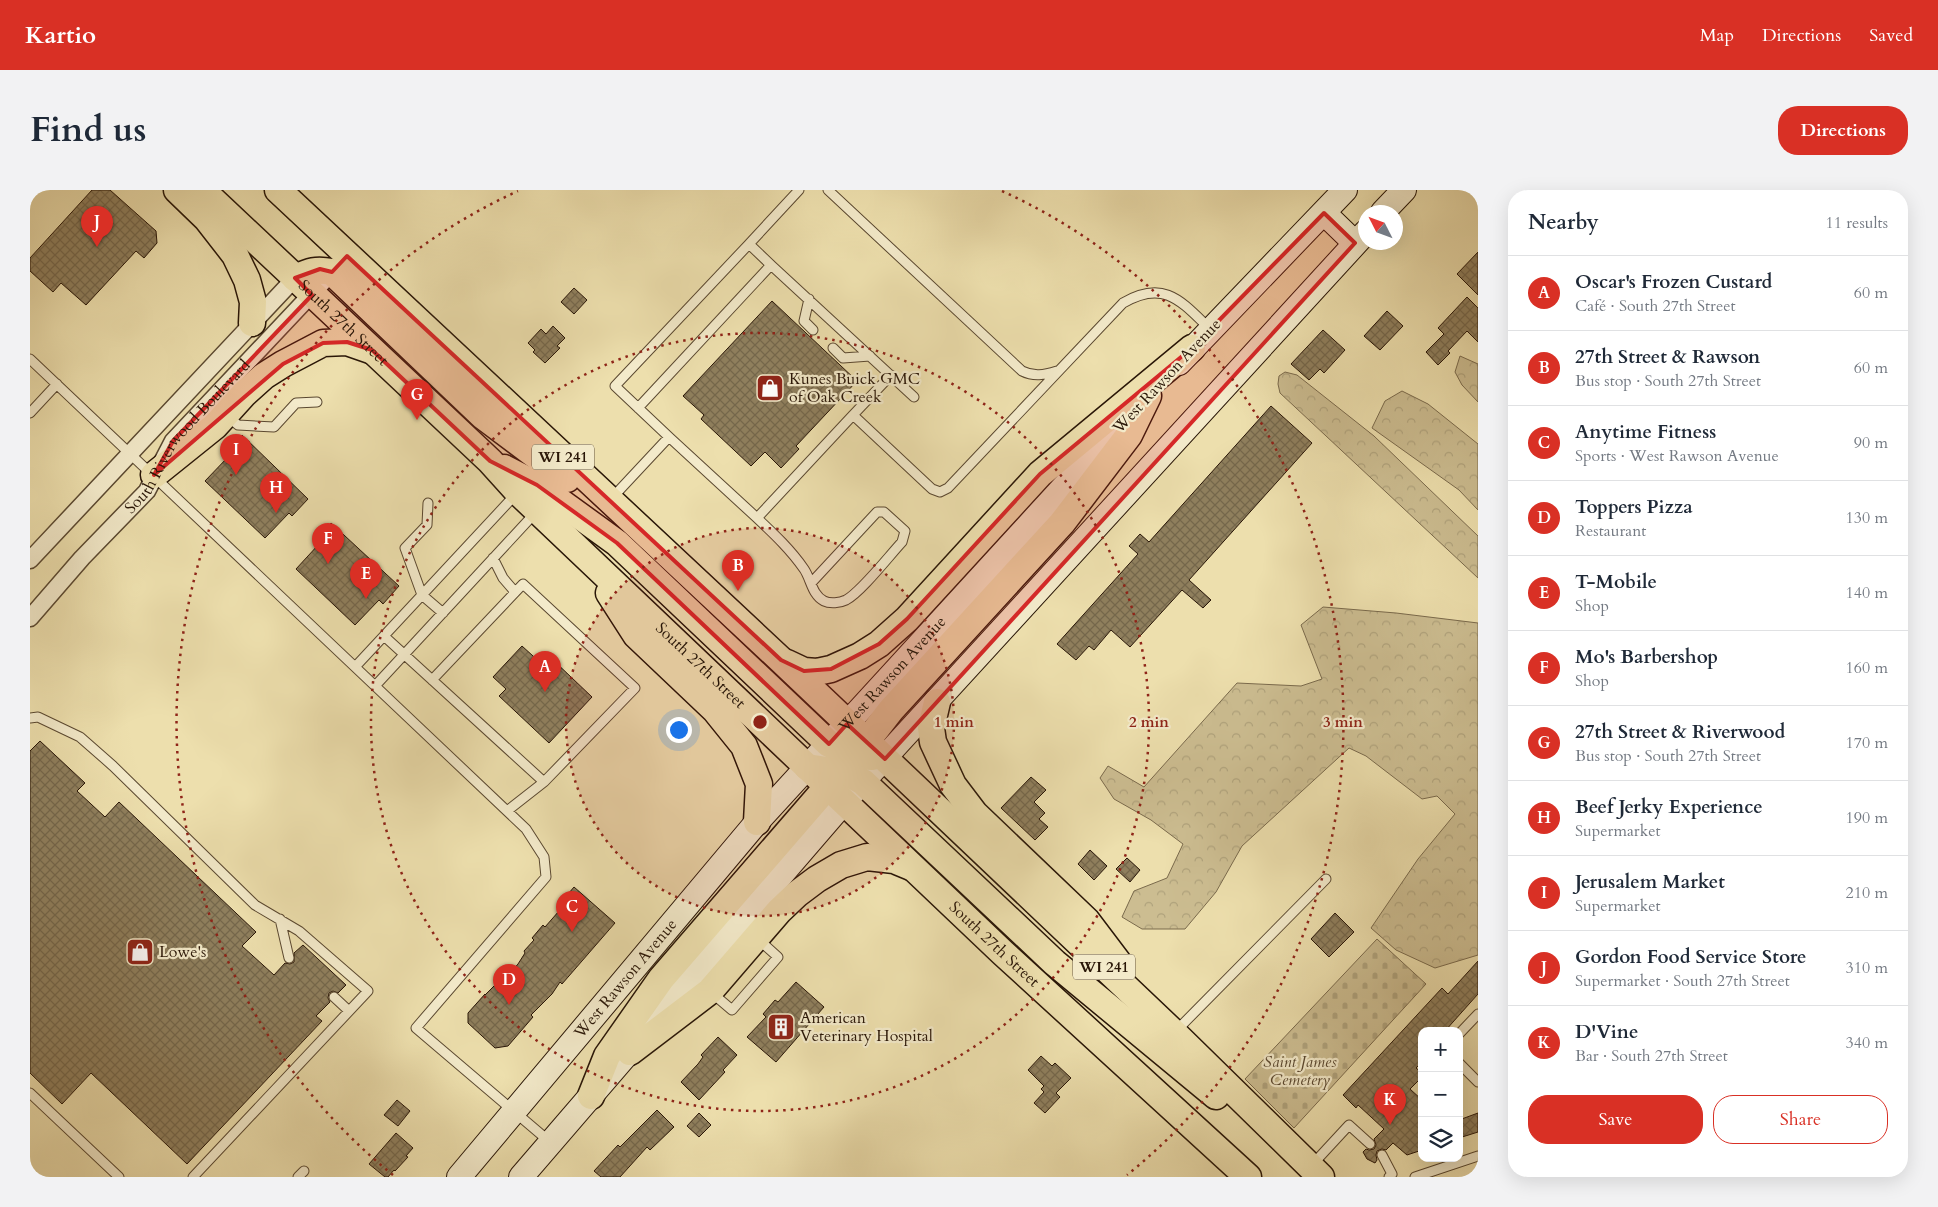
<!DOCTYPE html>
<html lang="en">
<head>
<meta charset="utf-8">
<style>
	:root { --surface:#fff; --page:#f2f2f3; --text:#1f2937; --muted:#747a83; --line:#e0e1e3; --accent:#d93025 }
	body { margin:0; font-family:Cardo,serif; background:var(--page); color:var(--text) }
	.controls { position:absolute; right:15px; bottom:15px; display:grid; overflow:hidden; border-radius:10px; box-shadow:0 5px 20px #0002 }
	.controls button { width:45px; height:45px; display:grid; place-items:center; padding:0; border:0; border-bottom:1px solid var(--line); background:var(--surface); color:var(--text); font:25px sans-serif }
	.compass { position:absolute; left:1328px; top:15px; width:45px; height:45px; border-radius:50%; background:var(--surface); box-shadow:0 5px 20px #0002; rotate:312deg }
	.you { position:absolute; left:648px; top:539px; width:18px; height:18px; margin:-12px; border:4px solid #fff; border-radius:50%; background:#1a73e8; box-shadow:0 0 0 8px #1a73e833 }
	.badge { display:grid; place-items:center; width:32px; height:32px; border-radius:50%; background:var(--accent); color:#fff; font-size:16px; font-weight:700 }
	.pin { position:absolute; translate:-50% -41px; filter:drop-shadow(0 1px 2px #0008) }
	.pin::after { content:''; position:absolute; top:26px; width:18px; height:15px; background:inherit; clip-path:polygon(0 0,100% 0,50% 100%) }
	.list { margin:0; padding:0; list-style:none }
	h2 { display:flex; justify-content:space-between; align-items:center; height:65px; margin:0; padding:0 20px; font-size:21px }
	h2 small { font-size:16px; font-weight:400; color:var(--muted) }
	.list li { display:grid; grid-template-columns:32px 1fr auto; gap:15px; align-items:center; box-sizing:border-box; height:75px; padding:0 20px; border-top:1px solid var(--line) }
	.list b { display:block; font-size:19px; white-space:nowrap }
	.list p { margin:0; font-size:16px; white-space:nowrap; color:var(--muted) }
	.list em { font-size:16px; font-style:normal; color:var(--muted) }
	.actions { display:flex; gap:10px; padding:15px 20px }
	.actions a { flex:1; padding:11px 0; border:1px solid var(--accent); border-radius:20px; text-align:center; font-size:18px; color:var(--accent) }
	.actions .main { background:var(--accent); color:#fff }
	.icon { flex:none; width:28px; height:28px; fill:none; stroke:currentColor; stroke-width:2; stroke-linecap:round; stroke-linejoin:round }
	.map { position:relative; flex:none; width:1448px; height:987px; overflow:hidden; border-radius:20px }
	header { display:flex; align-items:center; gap:30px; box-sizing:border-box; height:70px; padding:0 25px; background:var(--accent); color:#fff }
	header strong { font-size:24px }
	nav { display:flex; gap:28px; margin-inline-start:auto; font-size:18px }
	.intro { display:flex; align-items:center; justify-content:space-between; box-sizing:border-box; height:120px; padding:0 30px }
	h1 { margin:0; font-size:35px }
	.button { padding:12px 22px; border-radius:20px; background:var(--accent); color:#fff; font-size:18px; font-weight:700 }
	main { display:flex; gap:30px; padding:0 30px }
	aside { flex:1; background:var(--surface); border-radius:20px; box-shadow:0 5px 20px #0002 }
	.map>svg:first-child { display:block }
</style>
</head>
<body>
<header>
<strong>Kartio</strong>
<nav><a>Map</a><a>Directions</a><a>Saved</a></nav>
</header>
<div class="intro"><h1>Find us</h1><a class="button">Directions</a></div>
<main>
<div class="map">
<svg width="1448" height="987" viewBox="0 0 1448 987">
	<defs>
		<pattern id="forest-crowns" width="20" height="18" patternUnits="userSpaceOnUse" patternTransform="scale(1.25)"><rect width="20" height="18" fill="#ccbd91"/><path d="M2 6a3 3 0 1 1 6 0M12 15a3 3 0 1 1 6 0" fill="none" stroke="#afa27c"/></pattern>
		<pattern id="cemetery-stones" width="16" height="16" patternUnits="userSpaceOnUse" patternTransform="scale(1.25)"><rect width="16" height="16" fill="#ccbd91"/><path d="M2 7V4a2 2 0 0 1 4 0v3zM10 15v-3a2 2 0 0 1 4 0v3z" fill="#afa27c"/></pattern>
		<pattern id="building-cross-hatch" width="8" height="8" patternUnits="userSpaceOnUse" patternTransform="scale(1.25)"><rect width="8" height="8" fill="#8f7f5d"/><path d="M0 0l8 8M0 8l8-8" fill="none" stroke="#75674b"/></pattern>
	</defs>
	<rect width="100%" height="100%" fill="#eddfad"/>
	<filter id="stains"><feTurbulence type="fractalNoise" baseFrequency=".004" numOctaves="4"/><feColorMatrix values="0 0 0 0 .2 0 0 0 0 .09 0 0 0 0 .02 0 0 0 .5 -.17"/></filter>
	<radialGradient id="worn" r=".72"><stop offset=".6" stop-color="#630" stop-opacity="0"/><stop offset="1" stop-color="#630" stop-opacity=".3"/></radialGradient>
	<!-- forest -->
	<path fill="url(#forest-crowns)" stroke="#7a6a4c" d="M1430 166 1448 174V212L1432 195 1425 182Z
		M1255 182 1267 185 1344 246 1448 346V388L1250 203 1248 194 1249 186Z
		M1372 201 1398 214 1448 254V320L1429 300 1342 238 1355 211Z
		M1293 417 1366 423 1448 433V765L1405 778 1366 760 1341 738 1388 669 1425 624 1407 606 1392 609 1336 566 1319 558 1212 656 1186 702 1155 739H1112L1092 727 1104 701 1137 688 1153 654 1121 630 1084 609 1070 588 1078 576 1114 597 1207 493 1271 496 1292 489 1271 435Z"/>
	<!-- cemetery -->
	<path fill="url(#cemetery-stones)" stroke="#7a6a4c" d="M1347 749 1396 794 1264 938 1215 889Z"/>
	<!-- building -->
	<path fill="url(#building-cross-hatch)" stroke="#291607" d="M62 0H80L126 41 127 53 114 68 106 61 56 115 31 93 23 102 0 81V68Z
		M1448 62V105L1427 84Z
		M544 98 557 110 544 124 531 112Z
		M1437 107 1448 118V152L1437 141 1418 161 1420 163 1408 175 1396 162 1414 144 1408 138Z
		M742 111 827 191 766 256 769 259 751 278 735 262 721 276 671 229 674 225 653 206Z
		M1357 121 1373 136 1350 160 1334 146Z
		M523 136 535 148 527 156 530 158 515 173 503 162 505 160 498 153 511 139 516 144Z
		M1293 140 1315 160 1294 183 1290 179 1279 190 1261 174Z
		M1241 216 1282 253 1159 390 1181 410 1173 418 1152 400 1100 457 1081 440 1064 460 1059 456 1046 470 1027 454 1108 364 1099 356 1110 344 1119 352Z
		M212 245 278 309 262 326 259 323 235 348 175 291 198 267 194 264Z
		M301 333 369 396 353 414 349 410 325 435 266 379 289 354 285 350Z
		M492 456 514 476 521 468 562 507 519 553 469 506 476 499 463 487Z
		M10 551 55 593 47 601 75 627 89 612 226 742 212 756 244 785 255 773 260 774 264 772V763L273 755 316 795 308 803 303 801 299 803 298 808 300 812 286 826 292 831 157 974 61 883 32 914 0 883V561Z
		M1001 587 1016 600 1004 612 1015 623 1009 629 1018 637 1005 650 971 618Z
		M1060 660 1077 676 1064 690 1048 674Z
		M1097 668 1110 680 1100 692 1086 679Z
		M544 697 585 733 532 794 530 792 522 804 501 825 503 827 478 856 465 858 438 833V823L455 804V805L466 794 467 795 478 786 488 774 495 763 494 761 504 750 502 748 513 735 515 737 536 713 533 710Z
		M1305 723 1324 742 1299 767 1281 749Z
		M1448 771V804L1415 841H1392V872L1386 878 1392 883V887L1380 899 1392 910V960L1377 965 1363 953 1356 960 1352 959 1347 961 1346 965 1347 970 1345 973 1337 969 1333 962 1336 959 1339 960 1344 959 1346 955 1344 949 1354 939 1328 915 1326 918 1313 905 1412 798 1418 804Z
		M766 792 794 817 746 872 717 847 736 827 733 824 745 810 748 812Z
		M688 847 707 865 693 880 695 882 669 910 651 892 668 874 673 867 671 865Z
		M1011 866 1022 876 1025 873 1041 888 1026 903 1030 907 1015 923 1004 913 1014 902 1011 899 1014 896 998 880Z
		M367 910 380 921 368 936 354 925Z
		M627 920 644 937 620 960 617 957 590 987H571L564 981 588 955 590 957Z
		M669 923 681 935 669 947 657 936Z
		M1448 923V942L1429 948V930Z
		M366 943 383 958 376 966 378 967 365 981 364 980 358 987H355L339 974Z"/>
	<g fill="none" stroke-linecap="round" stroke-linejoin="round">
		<!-- lane casing -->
		<g stroke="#5a4830" stroke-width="11">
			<path id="lane" d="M798 0 992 181C1004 187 1014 185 1027 181
				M719 54 769 0
				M741 75 884 207
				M779 109 774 131 783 140
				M803 158 813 168 840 166
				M0 169 496 639 514 667 516 687 386 838 520 952
				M608 218 741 75 719 54 585 196 639 247
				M0 223 27 194
				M196 225 208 235 244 237 266 213 287 212
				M823 225 861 185
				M582 308 639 247 727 328 823 225 902 299 910 302 918 298 1093 113C1134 89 1151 111 1180 139
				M398 313 397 335 375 358 392 405 413 423
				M727 328C744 344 761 360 774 379 781 389 782 405 794 411 800 414 810 413 816 410 831 402 859 366 872 352L875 341 854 322H847L782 392
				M463 368 473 388 485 402
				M354 446 514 592
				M325 477 486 304
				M402 490 493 394 605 498 514 592 477 621
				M345 496 506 322
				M0 528 8 527 50 547 83 576 225 715 269 741 338 801 163 987
				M250 729 259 768
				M682 803 702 820 748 767 728 749
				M304 807 319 821
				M1146 841 1296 689
				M1429 844 1448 824
				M1429 873 1448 892
				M0 903 89 987
				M1352 965 1362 984 1359 987
				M1282 975 1319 935 1340 954
				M268 987 274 981
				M1385 987 1448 966"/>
		</g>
		<!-- street casing -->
		<g stroke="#5a4830" stroke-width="19">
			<g id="street">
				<path d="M0 370 265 88"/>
				<path id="s1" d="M0 428 52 368 117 301 143 251 307 77"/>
			</g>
		</g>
		<!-- secondary casing -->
		<g stroke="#291607" stroke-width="26">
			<g id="secondary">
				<path d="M1353 22 1374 0"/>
				<path d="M1294 23 1325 53"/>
				<path d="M1149 173 1315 0"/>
				<path id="s2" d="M429 987 727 632 1107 217"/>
				<path d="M491 987 814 612 1336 42"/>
			</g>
		</g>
		<!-- primary casing -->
		<g stroke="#291607" stroke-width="29">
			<g id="primary">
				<path d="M147 0 177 29 205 65 217 90 223 112 222 133"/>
				<path id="s3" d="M172 0 460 271 488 302 973 763 1218 987"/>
				<path d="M248 0 751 470 1144 843 1291 987"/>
				<path d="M265 88C280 81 286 79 302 82L453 226 537 289"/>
				<path d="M474 278 507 295 587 353 799 554 825 566 842 567"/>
				<path d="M124 285 185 236 214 204 234 186 253 174 293 153 317 152 340 160"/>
				<path d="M579 403 606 445 685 520 714 556 729 594 727 632"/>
				<path d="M757 473 774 481 787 482 801 479 830 466 849 454 877 429 1010 284 1162 158"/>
				<path d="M907 512 901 538 903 552 923 595 945 624 1057 731 1088 772"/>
				<path d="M826 565 861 520 1032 333 1099 245 1118 206"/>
				<path d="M777 577 817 583 833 592 1025 773 1186 906"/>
				<path d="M600 862 680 801 749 721 767 704 787 689 811 675 837 667 864 670 881 677"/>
				<path d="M561 906 577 866 631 789 798 596 806 581"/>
			</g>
		</g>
		<!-- lane -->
		<use href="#lane" stroke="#f3eaca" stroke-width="9"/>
		<!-- street -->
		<use href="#street" stroke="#f3eaca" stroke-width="16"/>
		<!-- secondary -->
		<use href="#secondary" stroke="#f3eaca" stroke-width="24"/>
		<!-- primary -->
		<use href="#primary" stroke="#eddfad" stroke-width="26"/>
	</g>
	<!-- marked area -->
	<path fill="#d62828" fill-opacity="0.2" stroke="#d62828" stroke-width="4" stroke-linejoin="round" d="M1294 23 1325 53 855 569 817 534 799 554 587 353 507 295 460 271 342 160 317 152 293 153 253 174 124 285 143 251 282 105 265 88 290 79 302 82 317 66 751 470 774 481 801 479 849 454 877 429 1010 284 1162 158Z"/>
	<!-- distance rings -->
	<circle cx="730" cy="532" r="194" fill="#8f2418" fill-opacity=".12"/>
	<g fill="none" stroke="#8f2418" stroke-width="2.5" stroke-dasharray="2.5 5">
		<circle cx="730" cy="532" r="194"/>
		<circle cx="730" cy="532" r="389"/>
		<path d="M363 985A583 583 0 0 1 488 1M972 1A583 583 0 0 1 1097 985"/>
	</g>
	<!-- icons -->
	<defs>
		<g id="shop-square" transform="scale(1.4375)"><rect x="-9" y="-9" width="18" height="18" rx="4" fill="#8f2418" stroke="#f3eaca"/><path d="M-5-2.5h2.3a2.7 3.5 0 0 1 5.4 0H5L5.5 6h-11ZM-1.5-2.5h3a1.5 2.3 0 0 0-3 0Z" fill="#fff"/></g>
		<g id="building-square" transform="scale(1.4375)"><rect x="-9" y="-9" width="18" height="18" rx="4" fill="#8f2418" stroke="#f3eaca"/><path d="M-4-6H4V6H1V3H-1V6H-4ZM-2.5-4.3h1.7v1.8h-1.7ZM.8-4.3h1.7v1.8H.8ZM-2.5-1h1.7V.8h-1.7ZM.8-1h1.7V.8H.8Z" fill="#fff"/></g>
	</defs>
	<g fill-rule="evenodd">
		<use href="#shop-square" x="740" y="198"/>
		<use href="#shop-square" x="110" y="762"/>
		<use href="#building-square" x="751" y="837"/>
	</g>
	<g text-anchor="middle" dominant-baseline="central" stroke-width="4.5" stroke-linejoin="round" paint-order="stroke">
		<!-- shield labels -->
		<g fill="#f3eaca" stroke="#665642" stroke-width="1">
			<rect x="502" y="254.5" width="62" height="25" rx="4"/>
			<rect x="1043" y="764.5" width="62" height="25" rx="4"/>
		</g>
		<g font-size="15" font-weight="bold" fill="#291607">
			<text x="533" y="267">WI 241</text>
			<text x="1074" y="777">WI 241</text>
		</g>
		<!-- street labels -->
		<g font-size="16" fill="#291607" stroke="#f3eaca">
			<text stroke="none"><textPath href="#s3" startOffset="194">South 27th Street</textPath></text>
			<text transform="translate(1137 186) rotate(-47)">West Rawson Avenue</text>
			<text stroke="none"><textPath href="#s1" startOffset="241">South Riverwood Boulevard</textPath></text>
			<text stroke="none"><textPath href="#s3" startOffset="689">South 27th Street</textPath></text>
			<text stroke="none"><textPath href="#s2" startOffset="664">West Rawson Avenue</textPath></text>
			<text stroke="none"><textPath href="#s3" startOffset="1094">South 27th Street</textPath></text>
			<text stroke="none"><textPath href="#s2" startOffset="259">West Rawson Avenue</textPath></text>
		</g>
		<!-- poi labels -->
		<g font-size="16" fill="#291607" stroke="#f3eaca" text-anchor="start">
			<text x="759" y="189">Kunes Buick GMC<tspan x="759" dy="18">of Oak Creek</tspan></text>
			<text x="129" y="762">Lowe's</text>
			<text x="770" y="828">American<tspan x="770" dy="18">Veterinary Hospital</tspan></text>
		</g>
		<!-- park labels -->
		<g font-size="16" font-style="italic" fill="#5a4830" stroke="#f3eaca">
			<text x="1270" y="872">Saint James<tspan x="1270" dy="18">Cemetery</tspan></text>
		</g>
	</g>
	<circle cx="730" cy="532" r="8" fill="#8f2418" stroke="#f3eaca" stroke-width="2.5"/>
	<g font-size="15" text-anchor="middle" font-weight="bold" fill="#8f2418" stroke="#f3eaca" stroke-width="4.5" stroke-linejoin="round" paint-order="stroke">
		<text x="924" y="537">1 min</text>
		<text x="1119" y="537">2 min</text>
		<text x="1313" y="537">3 min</text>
	</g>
	<rect width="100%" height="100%" filter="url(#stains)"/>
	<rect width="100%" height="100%" fill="url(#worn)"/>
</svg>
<div class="controls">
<button>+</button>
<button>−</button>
<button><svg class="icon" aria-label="layers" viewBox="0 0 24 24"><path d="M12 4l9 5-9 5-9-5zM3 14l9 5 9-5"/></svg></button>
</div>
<svg class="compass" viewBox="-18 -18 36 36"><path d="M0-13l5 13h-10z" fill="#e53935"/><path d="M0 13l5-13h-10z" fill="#747a83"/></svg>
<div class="you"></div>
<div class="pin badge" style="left:515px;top:502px">A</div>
<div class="pin badge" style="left:708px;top:401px">B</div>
<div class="pin badge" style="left:542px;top:742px">C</div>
<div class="pin badge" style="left:479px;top:815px">D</div>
<div class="pin badge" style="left:336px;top:409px">E</div>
<div class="pin badge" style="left:298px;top:374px">F</div>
<div class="pin badge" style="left:387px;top:230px">G</div>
<div class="pin badge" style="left:246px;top:323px">H</div>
<div class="pin badge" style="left:206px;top:285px">I</div>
<div class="pin badge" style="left:67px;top:57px">J</div>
<div class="pin badge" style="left:1360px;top:935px">K</div>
</div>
<aside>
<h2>Nearby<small>11 results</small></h2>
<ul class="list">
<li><span class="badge">A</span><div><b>Oscar's Frozen Custard</b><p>Café · South 27th Street</p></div><em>60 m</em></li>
<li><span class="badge">B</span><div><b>27th Street &amp; Rawson</b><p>Bus stop · South 27th Street</p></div><em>60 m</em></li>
<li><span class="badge">C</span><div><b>Anytime Fitness</b><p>Sports · West Rawson Avenue</p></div><em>90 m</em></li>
<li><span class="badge">D</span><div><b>Toppers Pizza</b><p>Restaurant</p></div><em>130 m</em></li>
<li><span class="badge">E</span><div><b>T-Mobile</b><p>Shop</p></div><em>140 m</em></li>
<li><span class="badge">F</span><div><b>Mo's Barbershop</b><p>Shop</p></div><em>160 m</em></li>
<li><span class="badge">G</span><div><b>27th Street &amp; Riverwood</b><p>Bus stop · South 27th Street</p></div><em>170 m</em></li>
<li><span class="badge">H</span><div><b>Beef Jerky Experience</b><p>Supermarket</p></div><em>190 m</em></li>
<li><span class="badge">I</span><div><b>Jerusalem Market</b><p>Supermarket</p></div><em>210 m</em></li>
<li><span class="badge">J</span><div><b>Gordon Food Service Store</b><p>Supermarket · South 27th Street</p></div><em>310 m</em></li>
<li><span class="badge">K</span><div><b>D'Vine</b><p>Bar · South 27th Street</p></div><em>340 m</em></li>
</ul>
<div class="actions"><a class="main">Save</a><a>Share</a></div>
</aside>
</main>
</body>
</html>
